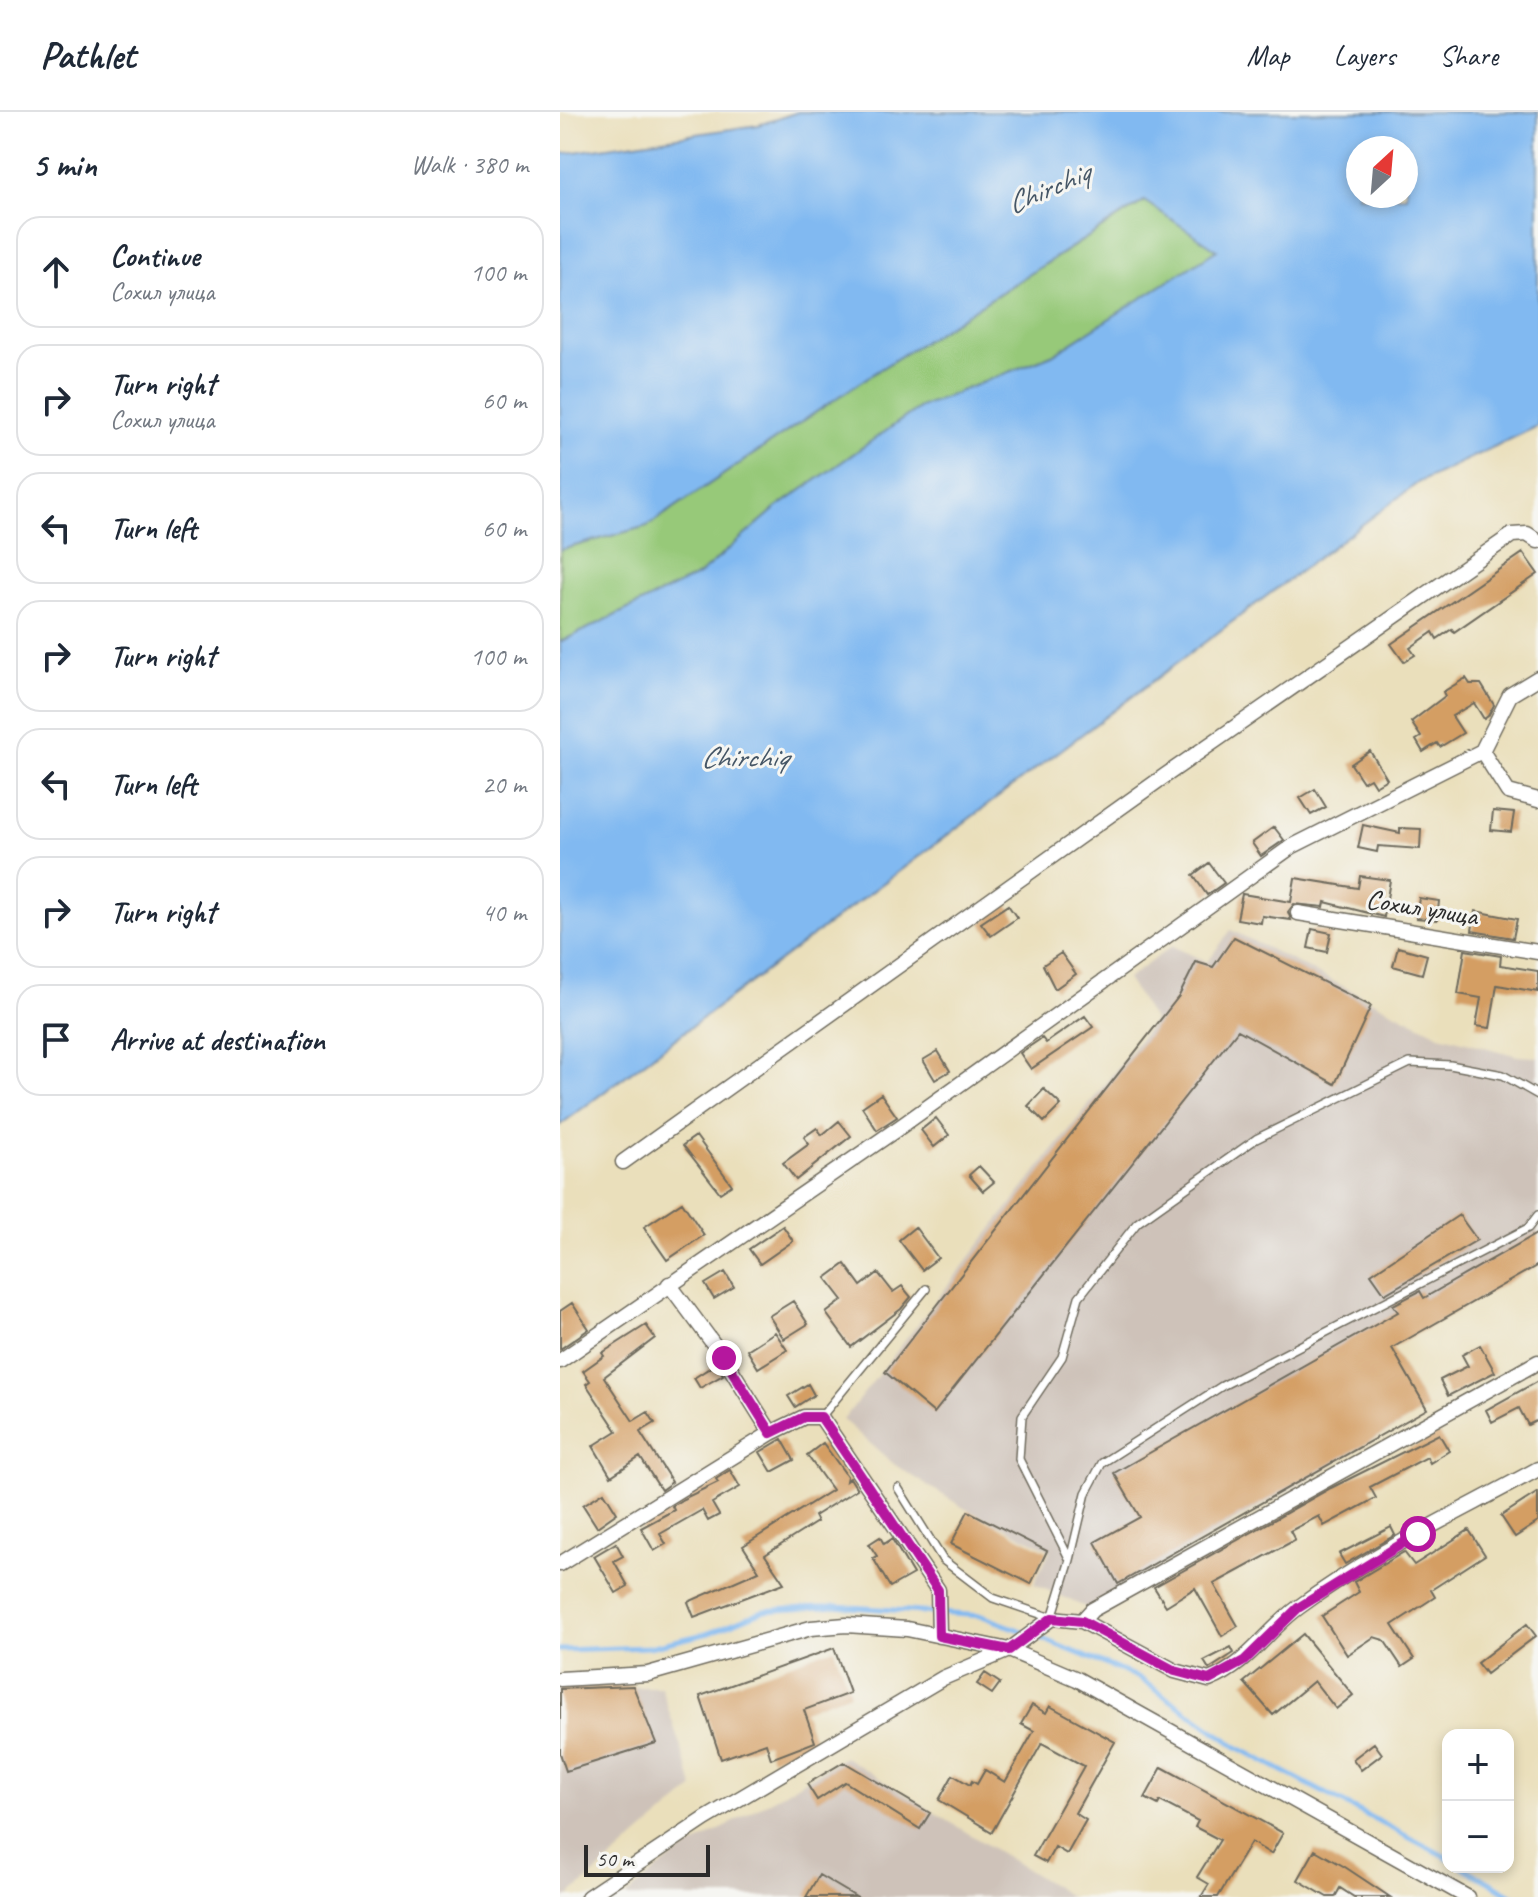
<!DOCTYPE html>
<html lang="en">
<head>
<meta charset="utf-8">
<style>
	:root { --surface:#fff; --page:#f6f6f7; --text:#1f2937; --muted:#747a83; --line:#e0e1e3 }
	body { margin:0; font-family:Caveat,sans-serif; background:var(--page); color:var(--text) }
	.controls { position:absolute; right:24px; bottom:24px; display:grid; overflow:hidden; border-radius:16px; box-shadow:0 4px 12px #0003 }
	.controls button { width:72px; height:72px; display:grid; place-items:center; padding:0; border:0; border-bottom:2px solid var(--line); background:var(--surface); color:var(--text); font:40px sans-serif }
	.compass { position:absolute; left:786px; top:24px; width:72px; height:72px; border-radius:50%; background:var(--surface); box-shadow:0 4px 12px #0003; rotate:26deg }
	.scale { position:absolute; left:24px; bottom:20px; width:126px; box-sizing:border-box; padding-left:8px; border:4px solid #2b2b2b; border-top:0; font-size:22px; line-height:28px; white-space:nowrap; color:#2b2b2b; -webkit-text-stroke:6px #f6f6f2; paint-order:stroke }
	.stop { position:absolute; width:24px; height:24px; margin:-18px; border:6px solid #b5179e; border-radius:50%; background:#fff }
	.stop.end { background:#b5179e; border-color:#fff; box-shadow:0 2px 8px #0008 }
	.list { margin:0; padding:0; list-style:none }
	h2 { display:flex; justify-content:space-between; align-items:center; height:104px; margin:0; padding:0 32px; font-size:34px }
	h2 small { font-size:26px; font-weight:400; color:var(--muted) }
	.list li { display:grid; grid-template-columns:52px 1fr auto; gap:24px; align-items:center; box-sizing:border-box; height:112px; margin:0 16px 16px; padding:0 16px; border:2px solid var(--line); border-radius:24px }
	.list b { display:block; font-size:30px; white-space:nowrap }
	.list p { margin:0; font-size:26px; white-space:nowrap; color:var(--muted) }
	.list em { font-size:26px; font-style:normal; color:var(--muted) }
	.icon { flex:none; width:44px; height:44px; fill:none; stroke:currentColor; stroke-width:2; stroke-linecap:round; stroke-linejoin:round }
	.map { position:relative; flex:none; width:978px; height:1785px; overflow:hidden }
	header { display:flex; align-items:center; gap:48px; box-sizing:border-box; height:112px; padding:0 40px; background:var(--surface); border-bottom:2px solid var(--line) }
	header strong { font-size:38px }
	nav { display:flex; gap:44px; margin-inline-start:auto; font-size:28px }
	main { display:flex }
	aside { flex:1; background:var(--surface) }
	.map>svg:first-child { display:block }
</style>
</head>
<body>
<header>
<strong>Pathlet</strong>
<nav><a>Map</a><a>Layers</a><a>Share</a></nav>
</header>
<main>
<aside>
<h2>5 min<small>Walk · 380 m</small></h2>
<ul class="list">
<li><svg class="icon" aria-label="ahead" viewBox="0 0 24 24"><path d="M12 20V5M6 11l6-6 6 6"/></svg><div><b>Continue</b><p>Сохил улица</p></div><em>100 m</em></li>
<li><svg class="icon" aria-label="right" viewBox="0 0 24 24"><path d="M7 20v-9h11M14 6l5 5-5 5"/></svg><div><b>Turn right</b><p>Сохил улица</p></div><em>60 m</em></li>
<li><svg class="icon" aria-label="left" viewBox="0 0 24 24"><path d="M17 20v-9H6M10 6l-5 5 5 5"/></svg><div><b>Turn left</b></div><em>60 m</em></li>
<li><svg class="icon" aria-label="right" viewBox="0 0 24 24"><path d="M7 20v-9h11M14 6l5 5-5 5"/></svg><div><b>Turn right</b></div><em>100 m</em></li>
<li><svg class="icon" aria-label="left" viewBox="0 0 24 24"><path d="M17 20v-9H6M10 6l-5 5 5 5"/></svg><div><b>Turn left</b></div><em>20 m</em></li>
<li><svg class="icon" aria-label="right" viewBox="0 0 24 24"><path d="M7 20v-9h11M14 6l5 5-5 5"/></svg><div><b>Turn right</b></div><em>40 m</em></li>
<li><svg class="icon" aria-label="arrive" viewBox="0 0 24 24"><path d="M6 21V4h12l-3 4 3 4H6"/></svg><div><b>Arrive at destination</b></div></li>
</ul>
</aside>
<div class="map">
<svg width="978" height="1785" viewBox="0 0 978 1785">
	<rect width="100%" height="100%" fill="#f6f6f2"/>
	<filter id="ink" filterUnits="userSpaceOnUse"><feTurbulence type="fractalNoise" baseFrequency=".0125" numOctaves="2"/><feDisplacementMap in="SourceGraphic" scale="16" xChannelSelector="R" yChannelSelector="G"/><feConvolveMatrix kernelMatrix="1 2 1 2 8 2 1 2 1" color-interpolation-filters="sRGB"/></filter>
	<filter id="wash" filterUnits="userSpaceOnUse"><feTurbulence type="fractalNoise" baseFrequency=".006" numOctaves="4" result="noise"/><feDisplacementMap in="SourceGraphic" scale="32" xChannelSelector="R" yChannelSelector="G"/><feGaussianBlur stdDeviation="1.8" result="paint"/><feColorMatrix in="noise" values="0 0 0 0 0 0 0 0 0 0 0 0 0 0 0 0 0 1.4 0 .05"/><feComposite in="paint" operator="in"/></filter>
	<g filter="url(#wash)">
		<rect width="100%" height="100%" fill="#eadfbb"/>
		<!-- industrial -->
		<path fill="#cec2b9" d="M671 818 880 923 958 944 978 945V1153L832 1236 867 1297 527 1496 474 1472 490 1438 404 1396 335 1353 283 1308 594 909 567 867 612 834 647 850Z
			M0 1575H101L134 1676 8 1785H0Z
			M285 1645 511 1785H65L110 1747Z"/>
		<!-- green -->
		<path fill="#97c979" stroke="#617a52" stroke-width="2" d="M585 89 658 138 492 243 360 295 215 397 139 463 0 530V438L87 414 311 263Z"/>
		<!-- water -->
		<path fill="#81b9f1" stroke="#56728e" stroke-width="2" fill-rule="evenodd" d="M238 0H978V314L859 370 0 1013V530L139 463 215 397 360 295 492 243 657 138 584 89 311 263 87 414 0 438V42L198 13ZM798 36H846V84H798Z"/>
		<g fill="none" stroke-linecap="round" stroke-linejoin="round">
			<!-- stream -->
			<path stroke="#81b9f1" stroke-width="5" d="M475 1524 579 1566 677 1635 888 1746
				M0 1538 89 1535 149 1521 203 1499 275 1494 422 1504 465 1520
				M903 1755 955 1785"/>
		</g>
		<g id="blocks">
			<!-- building -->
			<path fill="#d49e63" d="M963 441 978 462 894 520 892 517 877 527 873 520 850 536 855 543 844 550 831 532Z
				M906 566 910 572H921L934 593 928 604 924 607 914 591 892 604 903 621 880 635 877 631 863 640 856 628 861 625 851 610 885 584 883 580Z
				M810 639 827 667 815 674 810 666 803 670 791 652Z
				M755 677 766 695 751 703 740 686Z
				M933 699 954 701 951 720 931 718Z
				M803 713 840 721V716L861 717 860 737 818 734 817 740 798 736Z
				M714 715 724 728 701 744 692 731Z
				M649 751 664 771 647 783 633 763Z
				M800 764 830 768 824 805 765 790 764 795 734 792 728 800 731 808 702 804 701 811 677 807 682 782 731 790 735 766 798 776Z
				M859 786 879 789 877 808 856 806Z
				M448 793 457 806 431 824 421 811Z
				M915 799 957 807 953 826 912 819Z
				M752 817 771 821 767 840 748 836Z
				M674 825 811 894 775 972 678 918 374 1301 325 1260 619 884 636 850 653 855Z
				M838 835 867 843 862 862 833 854Z
				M905 838 941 844 940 853 978 859V880L937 873 930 916 916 914 921 886 898 882Z
				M501 841 516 862 495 877 483 853Z
				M525 904 533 915 471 957 460 941 482 926 486 931Z
				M378 939 390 959 375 968 363 948Z
				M484 977 501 993 484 1010 468 994Z
				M321 982 337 1005 317 1018 302 995Z
				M376 1006 389 1023 374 1035 361 1018Z
				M279 1009 291 1024 236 1068 223 1051 249 1032 244 1025 257 1016 262 1023Z
				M136 1024 172 1073 160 1081 123 1033Z
				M419 1054 434 1070 423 1079 409 1063Z
				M122 1090 144 1123 107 1148 84 1115Z
				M899 1103 917 1128 825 1182 811 1162Z
				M223 1114 233 1129 200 1152 189 1137Z
				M355 1115 378 1146 362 1158 339 1128Z
				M978 1121V1153L832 1236 867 1297 558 1472 535 1430 580 1405 554 1361 838 1200 833 1193 860 1179 864 1186Z
				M285 1152 301 1174 318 1161 333 1180 342 1174 351 1185 341 1197 291 1235 266 1201 283 1188 266 1166Z
				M165 1160 174 1175 154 1187 145 1172Z
				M233 1189 248 1212 224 1227 209 1204Z
				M12 1191 29 1217 0 1237V1199Z
				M86 1213 95 1226 44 1265 73 1309 88 1300 95 1311 80 1320 112 1370 101 1378 80 1345 51 1364 33 1334 57 1319 26 1272 30 1269 23 1259 44 1244 42 1241Z
				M215 1220 227 1238 198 1256 187 1238Z
				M920 1233 935 1260 888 1284 880 1268 908 1254 902 1243Z
				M156 1252 163 1263 140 1276 134 1266Z
				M978 1269V1308L968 1313 959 1296 932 1310 926 1298Z
				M248 1272 254 1283 235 1295 228 1284Z
				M879 1322 889 1339 870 1351 867 1345 810 1375 816 1386 764 1414 759 1404 730 1419 735 1428 654 1472 678 1514 662 1524 635 1476 606 1494 594 1475 771 1376Z
				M222 1327 234 1348 212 1360 200 1340Z
				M263 1331 287 1364 286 1369 290 1366 297 1377 254 1404 257 1410 205 1443 224 1471 134 1505 128 1490 199 1459 183 1434 272 1378 247 1343Z
				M170 1358 180 1375 152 1391 159 1403 148 1409 142 1398 100 1422 106 1432 94 1439 81 1416 114 1398 112 1394 123 1387 158 1370 156 1367Z
				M44 1380 57 1401 37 1415 23 1393Z
				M978 1380V1410L955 1425 941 1404Z
				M408 1399 487 1439 471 1472 391 1432Z
				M831 1415 835 1423 785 1452 779 1442Z
				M909 1418 925 1443 871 1478 875 1485 832 1513 854 1547 842 1555 824 1528 814 1525 787 1543 762 1504 799 1480 794 1470 844 1440 854 1453Z
				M320 1425 324 1432 332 1427 353 1462 330 1475 313 1446 317 1444 309 1432Z
				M56 1431 63 1444 54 1449 68 1474 56 1481 34 1444Z
				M967 1512 976 1524 926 1562 917 1551Z
				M743 1522 793 1583 776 1597 754 1569 713 1603 684 1570Z
				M671 1535 674 1541 649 1557 644 1549Z
				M274 1536 290 1581 244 1598 255 1630 211 1647 206 1631 161 1647 140 1584Z
				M425 1561 440 1571 432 1582 417 1572Z
				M73 1574 96 1631 6 1659 0 1641V1577Z
				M472 1593 486 1601 490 1594 555 1630 515 1701 526 1708 507 1742 495 1735 486 1751 473 1744 524 1654 482 1631 432 1720 379 1688 393 1663 410 1673 412 1669 417 1672 425 1658 445 1670 474 1619 461 1612Z
				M814 1631 822 1642 801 1658 793 1647Z
				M284 1650 370 1701 360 1717 285 1670 257 1688 247 1672Z
				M602 1655 723 1721 711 1742 691 1730 658 1785H641L649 1772 637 1765 660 1728 635 1715 638 1709 600 1689 598 1693 585 1686Z
				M755 1738 785 1755 830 1785H794L780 1776 775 1785H767L738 1768Z
				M259 1763 296 1785H246Z"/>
		</g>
	</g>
	<g filter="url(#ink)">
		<use href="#blocks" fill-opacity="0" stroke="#6e6a5d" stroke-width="2"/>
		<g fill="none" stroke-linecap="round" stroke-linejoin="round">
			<!-- lane casing -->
			<g stroke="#6e6a5d" stroke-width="10">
				<path id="lane" d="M261 1305 366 1177
					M338 1376 383 1448 433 1486 492 1506 510 1448 459 1347 462 1304 502 1245 519 1185 577 1111 696 1027 850 951 890 953 943 963 978 983
					M510 1448 526 1381 542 1351 662 1274 968 1116 978 1103"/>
			</g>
			<!-- street casing -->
			<g stroke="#6e6a5d" stroke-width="17">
				<path id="street" d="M922 639 948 680 978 688
					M738 801 978 840
					M63 1050 606 663 952 423 967 422 978 429
					M109 1172 164 1246 211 1321 244 1305H261L378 1478 379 1524
					M0 1249 340 1015 731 735 922 639 950 583 978 566
					M0 1452 211 1321
					M522 1509 532 1498 978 1250
					M0 1567 88 1562 251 1516 286 1513 347 1517 449 1538 517 1567 907 1785
					M28 1785 145 1707 383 1566 449 1538 492 1506 522 1509 615 1559 649 1568C688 1553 706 1519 739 1495 812 1441 898 1401 978 1357"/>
			</g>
			<!-- lane -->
			<use href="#lane" stroke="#fff" stroke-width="7"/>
			<!-- street -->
			<use href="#street" stroke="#fff" stroke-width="14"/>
		</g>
	</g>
	<g fill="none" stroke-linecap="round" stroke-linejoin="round" filter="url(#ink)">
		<!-- route -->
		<path stroke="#b5179e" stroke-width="10" d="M164 1246 211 1321 244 1305H261L378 1478 379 1524 449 1538 492 1506 522 1509 615 1559 649 1568 684 1549 738 1496 858 1422"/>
	</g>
	<g text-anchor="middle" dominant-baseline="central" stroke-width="6" stroke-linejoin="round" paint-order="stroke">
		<!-- street labels -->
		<g font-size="28" fill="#2b2b2b" stroke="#f6f6f2">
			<text transform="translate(862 795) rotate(9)">Сохил улица</text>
		</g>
		<!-- water labels -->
		<g font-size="30" font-style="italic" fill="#455666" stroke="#f6f6f2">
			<text transform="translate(488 76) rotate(-23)">Chirchiq</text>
			<text x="184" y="645">Chirchiq</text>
		</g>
	</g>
</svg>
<div class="controls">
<button>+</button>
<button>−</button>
</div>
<svg class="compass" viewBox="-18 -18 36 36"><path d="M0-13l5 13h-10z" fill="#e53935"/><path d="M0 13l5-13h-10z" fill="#747a83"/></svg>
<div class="scale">50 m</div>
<div class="stop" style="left:858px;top:1422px"></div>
<div class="stop end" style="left:164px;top:1246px"></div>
</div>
</main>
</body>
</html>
